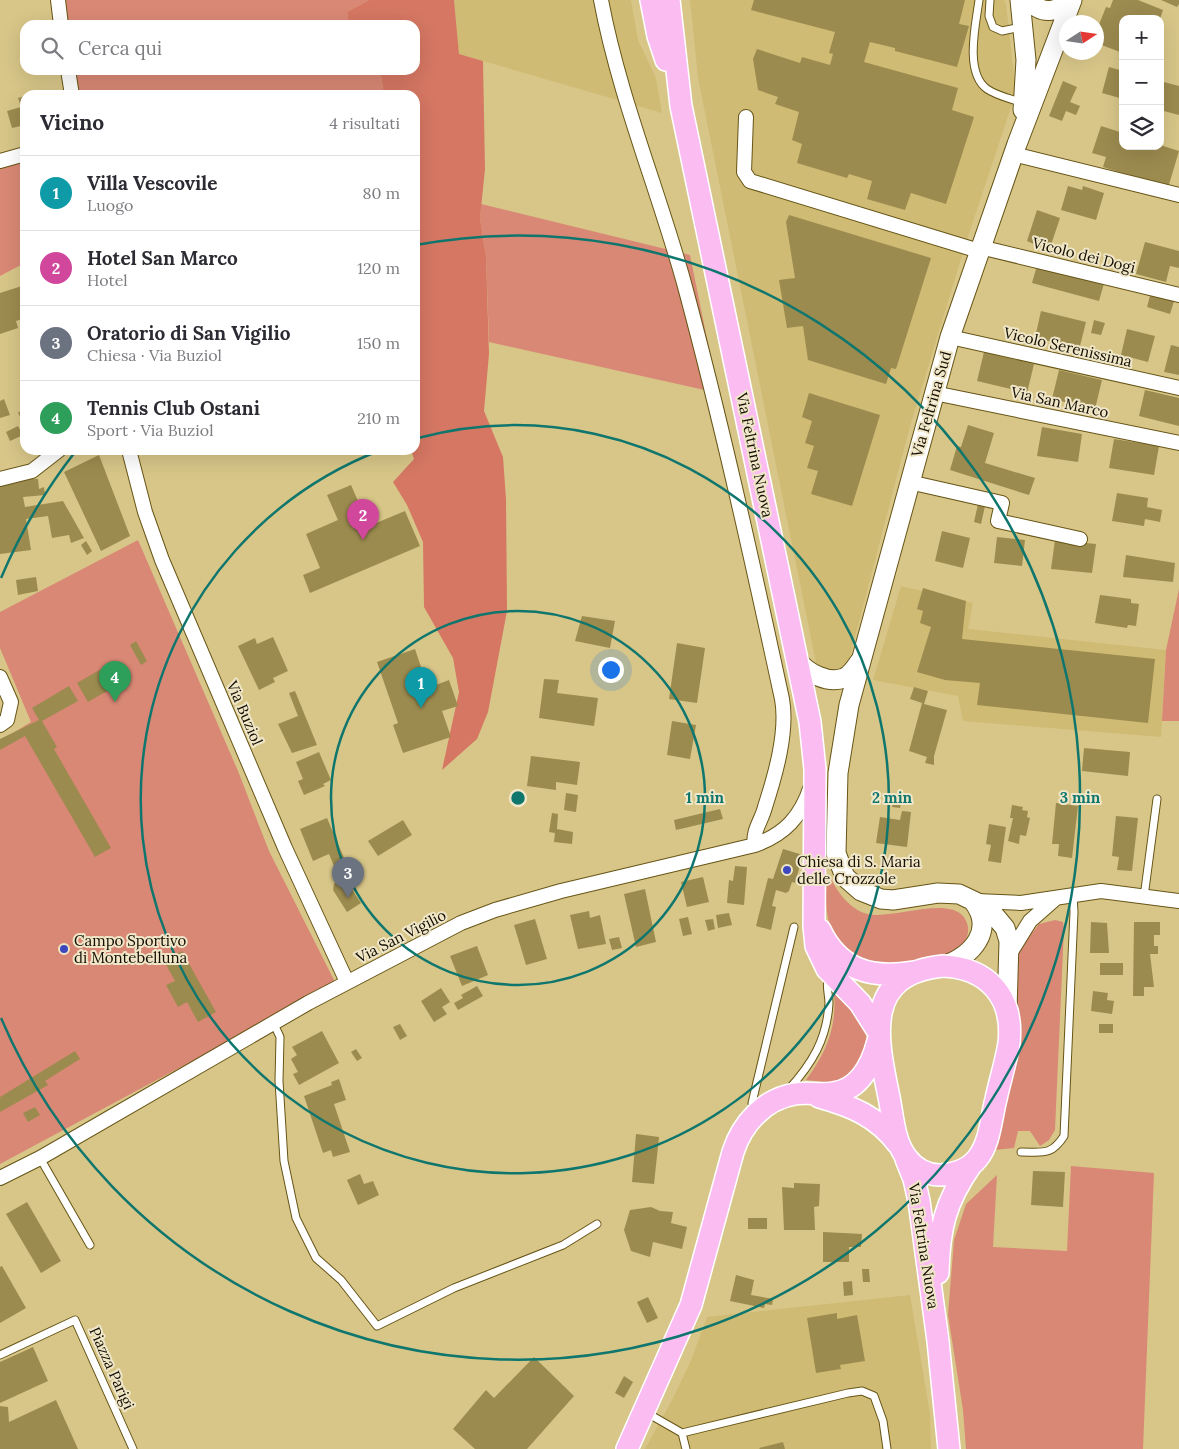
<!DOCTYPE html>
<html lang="it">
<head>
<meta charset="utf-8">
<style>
	:root { --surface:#fff; --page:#f7f7f7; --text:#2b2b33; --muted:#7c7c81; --line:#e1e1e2; --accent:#3e48bc }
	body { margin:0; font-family:Lora,serif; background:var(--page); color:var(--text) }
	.controls { position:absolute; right:15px; top:15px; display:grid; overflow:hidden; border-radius:10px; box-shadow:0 5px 20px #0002 }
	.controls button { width:45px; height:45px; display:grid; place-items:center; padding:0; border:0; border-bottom:1px solid var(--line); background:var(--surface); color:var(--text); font:25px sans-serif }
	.compass { position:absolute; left:1059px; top:15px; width:45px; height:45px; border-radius:50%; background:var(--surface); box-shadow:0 5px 20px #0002; rotate:78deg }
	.you { position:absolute; left:610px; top:669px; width:18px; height:18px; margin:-12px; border:4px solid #fff; border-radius:50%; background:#1a73e8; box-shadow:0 0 0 8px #1a73e833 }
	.badge { display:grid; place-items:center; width:32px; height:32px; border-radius:50%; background:var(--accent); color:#fff; font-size:16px; font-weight:700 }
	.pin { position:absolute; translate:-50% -41px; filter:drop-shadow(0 1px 2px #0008) }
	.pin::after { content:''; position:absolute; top:26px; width:18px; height:15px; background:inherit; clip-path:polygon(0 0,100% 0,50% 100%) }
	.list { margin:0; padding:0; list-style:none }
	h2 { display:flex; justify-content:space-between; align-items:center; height:65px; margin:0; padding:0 20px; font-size:21px }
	h2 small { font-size:16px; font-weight:400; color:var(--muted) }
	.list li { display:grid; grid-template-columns:32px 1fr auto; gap:15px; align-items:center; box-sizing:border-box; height:75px; padding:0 20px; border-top:1px solid var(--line) }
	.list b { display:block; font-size:19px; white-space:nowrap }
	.list p { margin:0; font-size:16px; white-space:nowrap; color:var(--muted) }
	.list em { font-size:16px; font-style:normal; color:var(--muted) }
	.icon { flex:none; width:28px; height:28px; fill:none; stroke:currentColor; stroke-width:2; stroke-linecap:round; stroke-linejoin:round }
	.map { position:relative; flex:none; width:1179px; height:1449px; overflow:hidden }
	.search { position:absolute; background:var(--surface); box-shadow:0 5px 20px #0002; left:20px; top:20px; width:400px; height:55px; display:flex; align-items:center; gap:12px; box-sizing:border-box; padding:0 18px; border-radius:15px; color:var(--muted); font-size:19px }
	.panel { position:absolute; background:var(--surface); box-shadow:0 5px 20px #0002; left:20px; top:90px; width:400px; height:365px; border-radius:15px }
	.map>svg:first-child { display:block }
</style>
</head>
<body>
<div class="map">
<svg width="1179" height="1449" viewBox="0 0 1179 1449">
	<rect width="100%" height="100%" fill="#d8c688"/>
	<!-- built -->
	<path fill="#d0bb75" d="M454 0H631L638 40 656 78 662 113 459 54Z
		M690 0H1004L1006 4 1016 92 964 249 909 430 847 668 841 672 818 673 698 78Z
		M901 586 973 603 968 629 1166 650 1161 737 963 721 958 696 873 680Z
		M910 1295 930 1414 931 1449H645L671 1402 690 1363 707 1317Z"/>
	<!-- green -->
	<path fill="#d98875" d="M65 0H369L347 12 349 25H67Z
		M72 70H380L384 95H76Z
		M25 159V265L19 266 0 276V166Z
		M481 204 690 255 718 393 489 342 486 256 480 218Z
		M138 540 238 771 269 851 336 984 0 1164V741L31 722 0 648V612Z
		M1179 589V721H1162L1166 650Z
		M829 875C836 890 848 907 864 913 890 923 961 888 968 927 969 934 966 942 960 947 949 957 935 956 921 959 909 963 884 968 872 965 868 965 862 960 858 958 826 940 824 910 827 876Z
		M1055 920 1063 922 1064 929 1055 1130 1049 1140 1040 1146 1030 1131H1018L1014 1148 994 1150 1016 1009V960L1020 949 1039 924Z
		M841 992 864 1026 866 1033 867 1049 849 1078 833 1083 806 1080C826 1053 837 1027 834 994Z
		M1071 1166 1154 1173 1143 1449H966L963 1410 948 1315 954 1240 966 1204 997 1175 993 1247 1067 1251Z"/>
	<!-- forest -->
	<path fill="#d57763" d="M369 0H454L459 54 483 61 485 169 480 218 486 256 489 354 484 411 503 457 506 499 507 611 488 712 477 739 442 770 459 692 453 658 424 607 423 542 407 505 393 482 414 459 411 450H415V95H384L380 70H415V25H349L347 12Z"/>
	<!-- building -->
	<path fill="#9c8b4f" d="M754 0H965L959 24 969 26 957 67 895 51V48L870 42 864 62 958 88 952 110 974 117 946 204 911 193 905 210 867 199 872 181 849 174 847 178 797 163 802 144 792 140 799 112 775 104 778 97 758 90 753 59 757 49 800 63 802 57 830 65 833 54 829 53 835 32 751 10Z
		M1113 0H1138L1163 10 1160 19H1123V53L1096 43V32L1106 7 1110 8Z
		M1161 0H1179V4L1177 7Z
		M1109 67 1123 71V99L1102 93Z
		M1063 81 1077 87 1070 102 1080 106 1076 115 1066 111 1062 121 1049 116Z
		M1160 81 1179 86V115L1160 110Z
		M45 91 47 95H31V94Z
		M25 96V125L12 128 7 111 21 107 18 98Z
		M1101 126 1123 133V146L1160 145 1179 151 1168 188 1103 167 1106 157 1092 153Z
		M1068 186 1082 190 1083 186 1104 193 1096 220 1061 210Z
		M1037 210 1060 218 1049 251 1027 241Z
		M789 215 931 258 896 369 891 368 886 384 808 360 803 326 787 328 779 280 795 278 786 222Z
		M1145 242 1179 251V268L1170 266 1166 282 1136 274Z
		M1038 262 1105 280 1099 301 1032 283Z
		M25 285V318L16 321 18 328 0 334V293Z
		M1151 292 1175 298 1170 314 1147 307Z
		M1041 311 1086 322 1080 346 1063 342 1062 344 1035 338Z
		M1094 320 1105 323 1101 335 1091 333Z
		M1127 329 1155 336 1148 362 1121 355Z
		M1171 345 1179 347V375L1164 372Z
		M984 352 1034 364 1027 393 977 381Z
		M23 360H25V375L20 374Z
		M1059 370 1102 380 1095 409 1052 399Z
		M25 387V405L20 403Z
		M1145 390 1179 398V426L1139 416Z
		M809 393 880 415 852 506 811 494 818 471 807 468 814 446 805 443 812 421 802 417Z
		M4 399 10 415 0 418V401Z
		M18 412H25V424H23Z
		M968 425 994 433 985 463 1035 478 1029 495 950 470 957 446 961 447Z
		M18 426 23 435 10 441 6 432Z
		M1042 427 1082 434 1078 462 1037 456Z
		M1114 439 1159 446 1154 475 1109 468Z
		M99 455 130 536 101 551 64 472Z
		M21 479H38L39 489 44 487 45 495 23 497 25 507 63 501 84 538 71 543 69 535 52 538 48 516 26 519 31 550 0 554V483Z
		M351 485 369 526 405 511 420 546 310 593 303 575 320 568 306 534 338 520 327 495Z
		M1117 493 1148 498 1147 507 1162 510 1160 522 1145 519 1144 526 1112 521Z
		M978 504 985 506 981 524 974 522Z
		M942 531 970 538 963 568 935 561Z
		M997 537 1025 540 1022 566 994 563Z
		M1055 540 1096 544 1092 573 1051 569Z
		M86 541 92 551 87 555 81 545Z
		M1126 555 1175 563 1173 582 1123 577Z
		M36 577 38 591 18 595 16 580Z
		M923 588 966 601 962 639 1155 659 1148 723 977 705 980 683 945 680 917 672 931 627 920 623 923 611 917 609Z
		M1100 595 1131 599V603L1139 604 1136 626 1128 625 1127 628 1095 623Z
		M582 616 615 621 610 648 575 641Z
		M273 637 288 671 273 678 275 682 259 690 238 646 255 638 257 644Z
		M136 641 147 661 141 665 130 645Z
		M677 643 705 648 697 703 669 699Z
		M415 649 428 688 449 680 458 706 442 711 451 737 403 753 393 725 398 723 377 662Z
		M108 665 119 684 88 702 77 683Z
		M544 679 559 680 557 693 598 698 594 726 539 718Z
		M69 686 78 701 42 721 57 747 54 749 111 848 95 857 25 736 0 750V739L39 720 32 708Z
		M914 687 928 691 924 704 947 710 934 756V765L925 763 927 757 909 751 922 703 910 699Z
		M295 691 317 745 292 753 278 724 298 716 289 693Z
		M672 721 696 725 690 759 667 755Z
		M1084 748 1130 752 1128 776 1082 771Z
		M319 752 331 780 323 784 325 786 304 795 298 781 303 779 296 762Z
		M531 756 580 762 577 785 556 782V790L527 786Z
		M566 793 578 795 576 812 564 810Z
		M895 794 903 795 900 808 892 807Z
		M1056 803 1078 806 1072 858 1058 856 1059 844H1052Z
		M1012 805 1023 807 1022 810 1028 811 1027 817 1030 818 1026 836 1020 835 1019 844 1008 841 1013 818H1010Z
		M720 809 723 819 676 830 674 820Z
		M902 811 911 812 907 847 876 843 880 817 900 820Z
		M552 813 558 814 557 829 573 832 572 844 554 842 555 833 549 832Z
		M1116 816 1138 818 1132 871 1117 870 1119 857 1112 856Z
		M327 818 345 860 340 862 343 868 336 871 329 854 313 861 300 829Z
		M403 820 412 835 378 856 368 841Z
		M989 824 1006 827 1001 863 988 861 991 845 986 844Z
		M783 849 803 855 795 883 792 882 789 891 786 893 776 890 772 906 776 907 771 930 756 926 768 878 773 879Z
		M735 866 747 867 744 905 727 903 729 880 733 881Z
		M703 877 709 902 687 907 681 882Z
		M340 879 347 882 361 903 347 912 333 890 334 884Z
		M645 889 656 942 636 947 624 894Z
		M589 911 590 918 600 915 606 944 578 949 570 915Z
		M729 913 732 925 718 928 716 915Z
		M688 917 692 934 683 936 679 919Z
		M535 919 547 959 526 965 514 925Z
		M713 919 715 929 708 931 705 920Z
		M1091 922 1107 923 1109 953H1090Z
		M1134 922H1160V935H1154V946H1158V954H1150L1154 987H1144V996H1133Z
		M619 937 622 948 612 950 609 939Z
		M477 946 488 975 462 986 450 956Z
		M182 951 216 1012 198 1022 187 1002 178 1007 166 985 175 981 164 961Z
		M1100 963H1123V975H1100Z
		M477 986 483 996 458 1010 454 1003 463 998 461 995Z
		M441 988 450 1002 442 1007 447 1014 434 1022 421 1001Z
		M1093 991 1108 993 1107 1000 1114 1001 1112 1014 1091 1011Z
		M400 1024 407 1036 400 1040 393 1027Z
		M1099 1024H1113V1033H1099Z
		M322 1031 339 1063 299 1085 293 1074 298 1072 291 1059 297 1055 292 1047Z
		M356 1049 362 1058 357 1061 351 1052Z
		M75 1051 80 1059 45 1081 48 1085 0 1112V1097Z
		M339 1079 346 1100 334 1104 350 1152 333 1157 331 1150 323 1153 304 1096 332 1085 331 1082Z
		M35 1107 40 1115 28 1122 23 1113Z
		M636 1134 659 1137 654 1184 632 1182Z
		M1033 1171 1065 1172 1063 1207 1031 1205Z
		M360 1174 364 1184 373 1181 379 1195 358 1205 347 1180Z
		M794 1183 820 1184 819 1206 814 1207 815 1230H784L782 1187 794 1188Z
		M27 1202 61 1261 41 1273 6 1214Z
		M651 1207 660 1211 673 1212 671 1223 687 1227 682 1249 653 1242 650 1257 631 1251 624 1230 630 1210Z
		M748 1218H767V1229H748Z
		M823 1232 862 1234 861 1247H849V1262H823Z
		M2 1266 26 1308 0 1323V1267Z
		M862 1269H869L870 1282H863Z
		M736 1275 754 1280 751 1295 773 1299 772 1305 765 1304 764 1308 730 1301Z
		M852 1281 853 1295 844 1296 843 1282Z
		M648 1297 658 1318 647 1323 637 1302Z
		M837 1313V1319L857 1315 865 1361 840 1365 841 1369 816 1373 807 1318Z
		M33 1347 48 1381 0 1403V1362Z
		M534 1357 574 1396 527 1449H475L453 1429 486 1390 494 1398Z
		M624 1376 633 1382 624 1398 615 1393Z
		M56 1400 78 1449H0V1406L8 1407 9 1422Z
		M783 1442 785 1449H760L759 1448Z"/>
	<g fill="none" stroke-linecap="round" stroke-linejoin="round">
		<!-- service casing -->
		<g stroke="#665516" stroke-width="9">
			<path id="service" d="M979 0C976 23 964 73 987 89 997 96 1012 99 1023 103
				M990 0 989 16 993 27 1002 31 1021 27
				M1144 897 1157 799
				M273 1022 280 1037 279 1081 284 1161 296 1218 316 1258 341 1280 377 1326 454 1288 563 1245 597 1224
				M788 1090C812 1064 827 1039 829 1003 829 994 825 984 829 976
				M755 1111 752 1103 794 927
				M1021 1152C1043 1152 1051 1156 1064 1136L1074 912 1073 895
				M40 1158 90 1245
				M0 1355 75 1320 133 1449
				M647 1413 682 1433 848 1393 862 1391 874 1396 883 1421 887 1449
				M682 1433 686 1449"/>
		</g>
		<!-- minor casing -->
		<g stroke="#665516" stroke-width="16">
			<path id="minor" d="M58 0 61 25
				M601 0C619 96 658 189 684 283 721 420 752 560 782 699 788 732 775 776 765 807 762 820 752 831 755 845
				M68 70 72 95
				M746 117 744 172 750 181 979 251
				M1013 154 1179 195
				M0 161 25 154
				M980 247 1179 295
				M950 337 1179 388
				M934 393 1179 443
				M129 450 145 512 162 560 285 848 347 982
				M0 479 32 471 59 450
				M909 482 1002 503 998 521 1080 539
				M0 677 11 702 7 720 0 725
				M976 901 1021 903 1101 891 1179 901
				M1009 955 1030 921 1055 899
				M0 1178 40 1158 308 1003 461 923 495 910 561 891 755 845C785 834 801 817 811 786"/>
		</g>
		<!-- secondary casing -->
		<g stroke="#665516" stroke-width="21">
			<path id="secondary" d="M1020 0 1026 60 1023 110
				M1029 0C1042 16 1057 12 1071 0
				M798 661C807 673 828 684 844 678 851 675 856 667 860 661
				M943 966C972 956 996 930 973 901
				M1007 1011 1009 941 1005 928 995 916 978 903 959 894 938 893 893 900 881 899 861 891 845 877 836 853 838 773 849 705 950 337 1017 144 1072 0"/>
		</g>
		<!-- primary casing -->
		<g stroke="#fff" stroke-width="24">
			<path id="primary" d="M651 0 658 36 666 60
				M669 0 681 106 810 722 815 769 814 926 816 946 827 969 860 1003 879 1033
				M820 930C839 970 871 979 913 972
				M943 966C988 968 1014 997 1009 1043 1006 1062 1000 1080 996 1099 991 1118 990 1144 977 1159 968 1170 953 1175 939 1175 927 1175 914 1168 907 1158 894 1142 893 1117 889 1097 877 1039 862 974 943 966Z
				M819 1097C851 1106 877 1116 898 1144
				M906 1159 914 1179 919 1201 938 1341 949 1449
				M938 1273C939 1229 945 1202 971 1165
				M627 1449 691 1305 733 1152C742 1124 764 1099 795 1094 807 1092 820 1095 833 1093 860 1090 872 1064 878 1041"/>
		</g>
		<!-- service -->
		<use href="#service" stroke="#fff" stroke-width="7"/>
		<!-- minor -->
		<use href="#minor" stroke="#fff" stroke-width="14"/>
		<!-- secondary -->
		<use href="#secondary" stroke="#fff" stroke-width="19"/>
		<!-- primary -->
		<use href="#primary" stroke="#fbbdf1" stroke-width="21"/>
	</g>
	<!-- distance rings -->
	<g fill="none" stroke="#0f766e" stroke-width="2.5">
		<circle cx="518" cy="798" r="187"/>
		<path d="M418 438A374 374 0 1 1 381 450"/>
		<path d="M1 578A562 562 0 0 1 75 452M416 245A562 562 0 1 1 1 1018"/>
	</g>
	<!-- markers -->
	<g fill="#3e48bc" stroke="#f0e7c9" stroke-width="2">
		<circle cx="787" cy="870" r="5"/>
		<circle cx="64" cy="949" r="5"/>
	</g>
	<g text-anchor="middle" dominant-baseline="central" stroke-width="4" stroke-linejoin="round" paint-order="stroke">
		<!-- street labels -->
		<g font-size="15" fill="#140d00" stroke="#f0e7c9">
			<text transform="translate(1084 255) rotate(14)">Vicolo dei Dogi</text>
			<text transform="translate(1068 347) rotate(13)">Vicolo Serenissima</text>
			<text transform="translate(1060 402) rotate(12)">Via San Marco</text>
			<text transform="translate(931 404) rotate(-74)">Via Feltrina Sud</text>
			<text transform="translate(755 455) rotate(78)">Via Feltrina Nuova</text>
			<text transform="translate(245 713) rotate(67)">Via Buziol</text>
			<text transform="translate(401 936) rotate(-27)">Via San Vigilio</text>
			<text transform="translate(924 1246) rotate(81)">Via Feltrina Nuova</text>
			<text transform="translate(112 1368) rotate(66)">Piazza Parigi</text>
		</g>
		<!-- poi labels -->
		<g font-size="15" fill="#140d00" stroke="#f0e7c9" text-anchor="start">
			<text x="797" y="861">Chiesa di S. Maria<tspan x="797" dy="17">delle Crozzole</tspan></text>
			<text x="74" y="940">Campo Sportivo<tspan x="74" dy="17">di Montebelluna</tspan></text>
		</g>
	</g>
	<circle cx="518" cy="798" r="8" fill="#0f766e" stroke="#f0e7c9" stroke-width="2.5"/>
	<g font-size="15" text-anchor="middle" font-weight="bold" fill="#0f766e" stroke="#f0e7c9" stroke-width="4" stroke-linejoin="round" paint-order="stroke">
		<text x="705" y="803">1 min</text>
		<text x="892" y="803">2 min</text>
		<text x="1080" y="803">3 min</text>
	</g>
</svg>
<div class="controls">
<button>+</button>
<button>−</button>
<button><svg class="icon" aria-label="layers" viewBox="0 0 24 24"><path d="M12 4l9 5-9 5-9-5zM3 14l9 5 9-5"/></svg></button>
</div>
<svg class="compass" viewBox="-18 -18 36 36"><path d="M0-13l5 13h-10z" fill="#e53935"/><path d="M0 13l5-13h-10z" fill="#7c7c81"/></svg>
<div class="you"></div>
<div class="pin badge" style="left:421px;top:708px;background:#0f9aa8">1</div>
<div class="pin badge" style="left:363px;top:540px;background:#d1479c">2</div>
<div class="pin badge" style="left:348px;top:898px;background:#6b7280">3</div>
<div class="pin badge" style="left:115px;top:702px;background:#2e9e5b">4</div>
<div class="search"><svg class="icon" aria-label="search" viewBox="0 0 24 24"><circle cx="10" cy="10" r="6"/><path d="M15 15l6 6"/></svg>Cerca qui</div>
<section class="panel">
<h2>Vicino<small>4 risultati</small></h2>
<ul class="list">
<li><span class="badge" style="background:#0f9aa8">1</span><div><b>Villa Vescovile</b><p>Luogo</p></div><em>80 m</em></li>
<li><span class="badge" style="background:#d1479c">2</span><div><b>Hotel San Marco</b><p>Hotel</p></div><em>120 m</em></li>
<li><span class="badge" style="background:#6b7280">3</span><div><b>Oratorio di San Vigilio</b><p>Chiesa · Via Buziol</p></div><em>150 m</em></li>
<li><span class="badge" style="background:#2e9e5b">4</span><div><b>Tennis Club Ostani</b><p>Sport · Via Buziol</p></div><em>210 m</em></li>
</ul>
</section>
</div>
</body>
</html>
